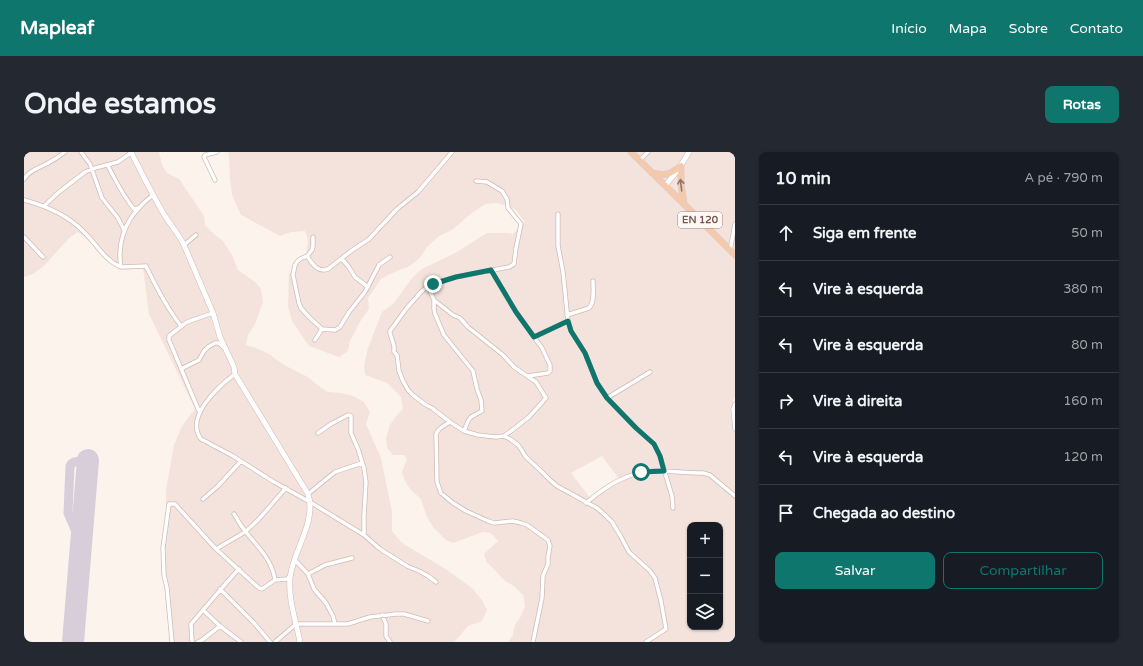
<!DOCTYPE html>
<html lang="pt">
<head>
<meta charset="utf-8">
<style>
	:root { --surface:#171b24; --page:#242831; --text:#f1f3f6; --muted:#9ea1a6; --line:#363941; --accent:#0f766e }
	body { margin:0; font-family:"Varela Round",sans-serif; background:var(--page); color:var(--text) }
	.controls { position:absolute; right:12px; bottom:12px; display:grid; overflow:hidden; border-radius:8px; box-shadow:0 1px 3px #0004 }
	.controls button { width:36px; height:36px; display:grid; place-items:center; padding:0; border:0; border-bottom:1px solid var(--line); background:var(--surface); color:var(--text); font:20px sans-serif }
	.stop { position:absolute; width:12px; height:12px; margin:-9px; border:3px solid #0f766e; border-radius:50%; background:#fff }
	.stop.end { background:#0f766e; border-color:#fff; box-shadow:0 1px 4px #0008 }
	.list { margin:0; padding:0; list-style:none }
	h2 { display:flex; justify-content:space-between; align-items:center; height:52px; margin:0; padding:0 16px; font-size:17px }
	h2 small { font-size:13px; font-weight:400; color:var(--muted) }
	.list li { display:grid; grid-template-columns:26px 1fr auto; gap:12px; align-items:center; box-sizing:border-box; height:56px; padding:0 16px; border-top:1px solid var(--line) }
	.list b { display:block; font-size:15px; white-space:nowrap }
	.list em { font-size:13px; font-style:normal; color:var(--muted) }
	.actions { display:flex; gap:8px; padding:12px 16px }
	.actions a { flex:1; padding:9px 0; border:1px solid var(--accent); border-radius:8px; text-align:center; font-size:14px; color:var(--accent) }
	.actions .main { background:var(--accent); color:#fff }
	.icon { flex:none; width:22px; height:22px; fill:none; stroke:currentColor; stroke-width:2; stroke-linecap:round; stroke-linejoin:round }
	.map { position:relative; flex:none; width:711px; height:490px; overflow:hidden; border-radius:8px }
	header { display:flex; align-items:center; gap:24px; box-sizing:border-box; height:56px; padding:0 20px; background:var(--accent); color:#fff }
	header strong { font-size:19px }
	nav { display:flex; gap:22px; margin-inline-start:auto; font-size:14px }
	.intro { display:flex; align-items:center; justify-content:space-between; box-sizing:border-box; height:96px; padding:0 24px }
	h1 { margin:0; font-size:28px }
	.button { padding:10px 18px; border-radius:8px; background:var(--accent); color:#fff; font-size:14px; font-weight:700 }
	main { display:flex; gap:24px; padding:0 24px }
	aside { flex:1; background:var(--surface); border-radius:8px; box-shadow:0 1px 3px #0004 }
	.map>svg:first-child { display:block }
</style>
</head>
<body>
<header>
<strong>Mapleaf</strong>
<nav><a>Início</a><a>Mapa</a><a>Sobre</a><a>Contato</a></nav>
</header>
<div class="intro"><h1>Onde estamos</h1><a class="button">Rotas</a></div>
<main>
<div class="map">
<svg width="711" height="490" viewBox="0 0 711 490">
	<rect width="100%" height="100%" fill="#fcf3ed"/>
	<!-- residential -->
	<path fill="#f3e3dc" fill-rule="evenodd" d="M0 0H135L138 13 143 21 155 27 180 64 181 73 190 82 199 89 208 103 214 118 231 130 237 137 239 150 231 172 224 183 222 193 232 196 245 202 260 213 284 225 296 235 304 240 316 241 329 244 340 250 346 260 342 272 357 306 368 360V379L378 391 420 416 448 436 458 448 463 458 458 469 444 474 432 488 430 490H146L137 400 142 364V338L150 293 158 274 171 257 125 162 119 116 98 118 91 111 54 80 45 86 20 114 9 122 0 125Z
		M204 0H711V244L706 257 708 273H711V490H484L488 485 491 473 497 464 501 454 499 443 490 434 481 429 467 414 463 411 460 402 474 389 467 381 459 380 429 391 422 388 409 375 403 365 397 347 386 337 381 329 378 320 383 307 380 303H369L363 296 362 286 366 273 372 264 379 257 377 245 363 231 341 223 340 214 344 196 358 160 369 152 389 125 398 117 433 100 463 81H483L489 82 500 71V69L492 58 484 54 472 51 462 52 449 60 428 78 415 84 403 95 395 107 384 115 375 118 364 123 357 127 344 146 345 157 337 168 326 189 324 199 315 205 285 194 268 169 264 155 265 122 282 102 284 88 281 79 267 80 256 84 217 63 211 50 208 42 206 28 205 3ZM578 304 595 327 567 347 547 321ZM666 373H696V475H666Z"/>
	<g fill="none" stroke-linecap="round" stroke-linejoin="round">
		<!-- taxiway -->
		<path stroke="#d8ceda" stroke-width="9" d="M57 395 56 389 44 361 46 314C50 307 57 310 63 312"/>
		<!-- runway -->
		<path stroke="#d8ceda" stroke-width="22" d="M49 490 64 308"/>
		<!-- street casing -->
		<g stroke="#d1bbb5" stroke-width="5">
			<path id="street" d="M57 0 66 12 78 46 94 66 100 78
				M616 8 624 0
				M84 14C92 29 99 44 110 57L114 56
				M0 27C6 18 15 16 24 11 30 8 36 4 41 0
				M191 28 180 5 181 3 193 0
				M0 48C22 54 43 63 59 79 72 91 80 108 97 115L122 114C132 135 143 156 157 174
				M20 54 35 40 61 20 71 16 94 10 108 0
				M534 62V94L539 120 544 169 547 179 561 201 573 231 583 246 612 276 630 292 636 304 648 344 649 356
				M0 85 19 105
				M289 85V94L288 98 283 104 276 107 273 110 271 113 269 123 275 151 277 156 284 164 298 177 311 178 316 175 325 160 341 140 355 113 366 105
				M160 93 172 83
				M706 99 711 72
				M283 104C288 111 293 121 304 117L327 99 345 87 373 57 394 40 428 0
				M318 107 324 114 331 125 344 135
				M97 115C93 94 100 71 115 56 119 51 124 47 129 43
				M467 118 492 160 518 196 526 213V219L524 221 504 224
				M404 134 410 148V157L411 162 420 183 449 219 453 237 457 248 458 259 447 265 444 269 440 279
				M410 148 429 163 436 166 444 175 479 203 490 215 512 230 522 246 505 265 487 279 480 284
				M543 163 565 156C571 150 569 137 569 129
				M510 185 544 169
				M291 188 298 177
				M157 217 175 208 180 199 184 195 191 191H195L200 196
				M211 222C195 234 160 265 177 287L209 304 250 330 286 350 340 383 356 397 383 414 395 419 404 424 412 430
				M583 246 626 220
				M711 252 709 257 711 277
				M175 259 145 188V184L163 170 189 161
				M426 270 408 256 402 253 390 244 384 238 379 229 375 219 373 203 370 200V194L366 181V179L382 157 397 140 404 134 432 125 485 115 490 112 492 96 497 72 484 56 483 47 478 39 463 30 452 29
				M294 281 307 272 324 263 327 264V281L334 297 340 316 342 330 340 364V383
				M284 342 311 320 338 311
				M179 347 194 334 217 309
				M562 351C582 334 605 319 632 319 648 319 663 321 679 321L686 323 711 344
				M210 362C214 368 217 375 222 380 234 396 248 407 251 428
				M192 397 221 380 234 368 262 336
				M271 408 284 422 290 437 302 451 309 464 311 472
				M284 422 301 413 328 406
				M196 437 230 471 246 490
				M179 458 196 474 217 490
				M358 463 362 472V484L366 490
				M148 490 143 436 140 423 139 396 145 352H151L192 397 235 436 238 437 251 428 263 427 267 423
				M168 490 167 472C183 454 198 435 215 417
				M174 490 178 488 196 474
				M251 490 272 472H324L346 465 372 462H380L404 469
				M509 490 518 446 519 424 524 412V405L526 394 524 388 503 373 497 371 489 369 470 371 464 369 442 359 429 351 417 341 413 330 412 282C414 276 421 273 426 270L440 279 454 283 472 285 480 284 486 287 494 293 497 297 501 304 517 319 526 328 533 334 573 356 581 363 588 370 597 385 605 400 626 419 631 426 637 449 642 477 622 490"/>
		</g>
		<!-- secondary casing -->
		<g stroke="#d4bab2" stroke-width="6">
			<path id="secondary" d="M107 0C117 20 127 40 138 59 145 71 154 81 160 93L189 161 196 185 210 215 211 222 284 342C293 370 269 398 266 426 264 447 272 469 276 490
				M641 34 654 18 665 0"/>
		</g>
		<!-- primary casing -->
		<g stroke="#d9cfce" stroke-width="7">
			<path id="primary" d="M607 0 660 52 711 103
				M657 14V32L660 52
				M628 21C642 24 645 23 657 14"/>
		</g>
		<!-- street -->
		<use href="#street" stroke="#fff" stroke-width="3.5"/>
		<!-- secondary -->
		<use href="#secondary" stroke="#fff" stroke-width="5"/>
		<!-- primary -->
		<use href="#primary" stroke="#f5c9ab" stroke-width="5.5"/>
	</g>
	<!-- one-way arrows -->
	<defs><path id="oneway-shaft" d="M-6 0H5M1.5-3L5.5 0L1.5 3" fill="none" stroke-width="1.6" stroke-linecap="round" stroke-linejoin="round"/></defs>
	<use stroke="#967267" href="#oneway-shaft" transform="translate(657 33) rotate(-97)"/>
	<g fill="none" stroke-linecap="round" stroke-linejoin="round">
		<!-- route -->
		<path stroke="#0f766e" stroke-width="5" d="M409 132 432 125 467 118 492 160 510 185 544 169 547 179 561 201 573 231 583 246 612 276 630 292 636 304 640 319 617 320"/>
	</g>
	<g text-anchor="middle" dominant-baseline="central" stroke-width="3" stroke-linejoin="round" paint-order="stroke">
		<!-- shield labels -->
		<rect fill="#fef8f4" stroke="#a08681" stroke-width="1" x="654" y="60" width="44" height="16" rx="3"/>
		<g font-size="10" font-weight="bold" fill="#775550">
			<text x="676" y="68">EN 120</text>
		</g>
	</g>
</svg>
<div class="controls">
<button>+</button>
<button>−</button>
<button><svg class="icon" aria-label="layers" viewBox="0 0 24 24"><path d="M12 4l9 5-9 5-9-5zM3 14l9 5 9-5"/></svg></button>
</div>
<div class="stop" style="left:617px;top:320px"></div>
<div class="stop end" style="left:409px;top:132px"></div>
</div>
<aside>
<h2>10 min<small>A pé · 790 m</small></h2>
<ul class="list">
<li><svg class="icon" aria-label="ahead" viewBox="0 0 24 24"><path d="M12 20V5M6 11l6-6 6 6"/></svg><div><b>Siga em frente</b></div><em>50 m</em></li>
<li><svg class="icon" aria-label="left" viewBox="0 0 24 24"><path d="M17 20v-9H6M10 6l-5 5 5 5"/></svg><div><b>Vire à esquerda</b></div><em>380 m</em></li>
<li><svg class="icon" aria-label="left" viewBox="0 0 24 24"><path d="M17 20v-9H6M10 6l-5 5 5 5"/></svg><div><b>Vire à esquerda</b></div><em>80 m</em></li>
<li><svg class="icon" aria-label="right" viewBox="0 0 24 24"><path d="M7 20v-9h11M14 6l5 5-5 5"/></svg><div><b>Vire à direita</b></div><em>160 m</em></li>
<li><svg class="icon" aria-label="left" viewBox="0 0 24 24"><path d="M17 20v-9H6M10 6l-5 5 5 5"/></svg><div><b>Vire à esquerda</b></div><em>120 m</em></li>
<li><svg class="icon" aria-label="arrive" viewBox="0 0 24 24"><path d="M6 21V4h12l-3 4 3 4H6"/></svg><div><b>Chegada ao destino</b></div></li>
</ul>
<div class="actions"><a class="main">Salvar</a><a>Compartilhar</a></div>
</aside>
</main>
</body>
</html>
